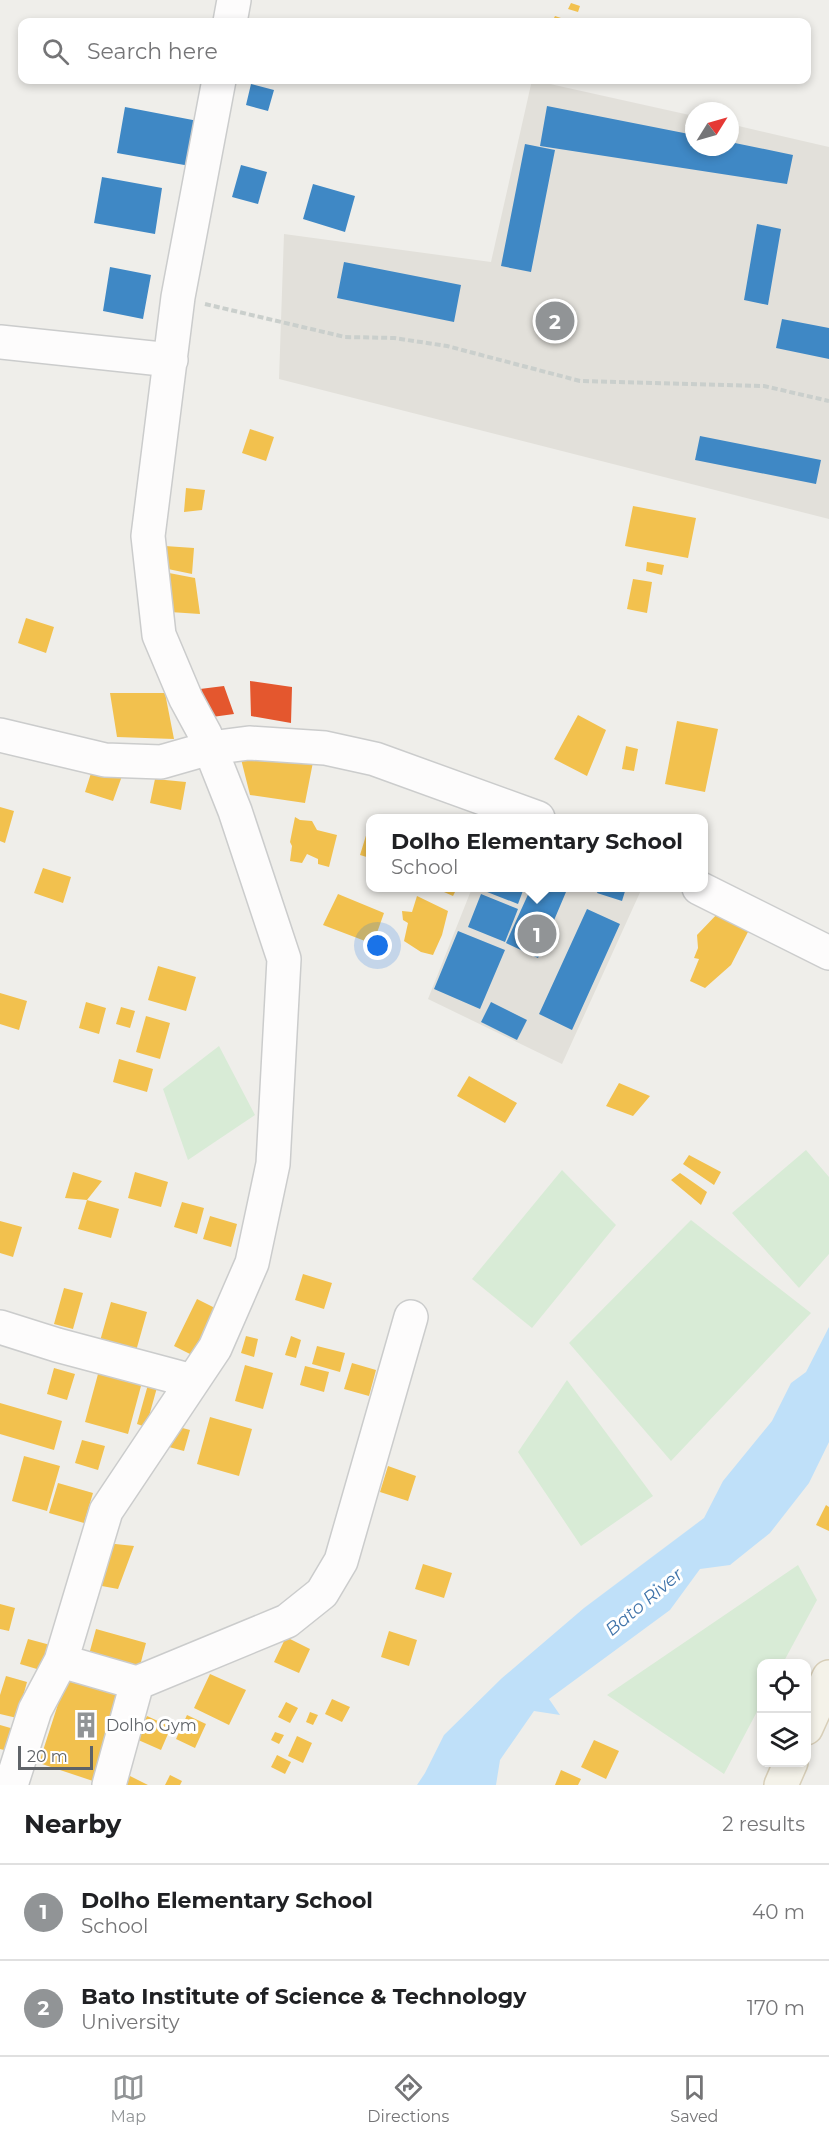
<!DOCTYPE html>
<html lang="en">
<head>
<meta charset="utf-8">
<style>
	:root { --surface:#fff; --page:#f6f6f6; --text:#202124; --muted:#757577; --line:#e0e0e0; --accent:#919496 }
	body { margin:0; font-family:Montserrat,sans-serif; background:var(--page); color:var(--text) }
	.controls { position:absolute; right:18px; bottom:18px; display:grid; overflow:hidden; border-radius:12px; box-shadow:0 3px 9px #0003 }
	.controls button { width:54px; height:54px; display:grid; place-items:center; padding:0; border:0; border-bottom:2px solid var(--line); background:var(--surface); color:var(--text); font:30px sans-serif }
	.compass { position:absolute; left:685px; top:102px; width:54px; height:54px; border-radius:50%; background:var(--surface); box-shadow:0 3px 9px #0003; rotate:53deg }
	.scale { position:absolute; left:18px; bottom:15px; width:75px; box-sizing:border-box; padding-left:6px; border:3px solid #5f6368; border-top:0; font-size:16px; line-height:21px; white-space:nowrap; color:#5f6368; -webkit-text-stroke:4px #fff; paint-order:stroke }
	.you { position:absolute; left:378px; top:946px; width:21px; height:21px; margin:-15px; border:4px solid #fff; border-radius:50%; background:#1a73e8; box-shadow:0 0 0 9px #1a73e833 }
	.badge { display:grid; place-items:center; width:39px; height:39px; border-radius:50%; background:var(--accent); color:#fff; font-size:20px; font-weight:700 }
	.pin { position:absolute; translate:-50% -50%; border:3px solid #fff; box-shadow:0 2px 6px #0006 }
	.popup { position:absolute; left:366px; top:814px; width:342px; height:78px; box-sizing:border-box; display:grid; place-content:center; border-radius:12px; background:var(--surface); filter:drop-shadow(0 2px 4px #0005); font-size:20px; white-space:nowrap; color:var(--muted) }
	.popup b { font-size:22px; color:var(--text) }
	.popup::after { content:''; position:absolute; left:50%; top:100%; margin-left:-12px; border:12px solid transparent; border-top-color:var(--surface) }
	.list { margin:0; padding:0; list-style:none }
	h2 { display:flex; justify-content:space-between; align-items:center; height:78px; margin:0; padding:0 24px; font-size:26px }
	h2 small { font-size:20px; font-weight:400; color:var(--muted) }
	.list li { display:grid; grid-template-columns:39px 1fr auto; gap:18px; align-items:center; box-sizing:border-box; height:96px; padding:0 24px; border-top:2px solid var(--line) }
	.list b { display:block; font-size:22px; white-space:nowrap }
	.list p { margin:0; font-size:20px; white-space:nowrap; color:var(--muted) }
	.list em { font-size:20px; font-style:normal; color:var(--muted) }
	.icon { flex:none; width:33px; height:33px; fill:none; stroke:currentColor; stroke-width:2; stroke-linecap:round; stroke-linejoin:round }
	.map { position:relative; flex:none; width:829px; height:1785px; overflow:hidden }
	.search { position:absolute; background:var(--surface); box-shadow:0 3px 9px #0003; left:18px; right:18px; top:18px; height:66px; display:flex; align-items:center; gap:15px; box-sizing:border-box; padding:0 21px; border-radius:12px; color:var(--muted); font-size:22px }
	.sheet { height:270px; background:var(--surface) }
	nav { display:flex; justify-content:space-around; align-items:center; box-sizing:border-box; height:84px; border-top:2px solid var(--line); background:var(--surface); font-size:16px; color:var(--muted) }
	nav a { display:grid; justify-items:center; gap:3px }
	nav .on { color:var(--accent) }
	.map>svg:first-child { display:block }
</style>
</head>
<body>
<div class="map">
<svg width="829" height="1785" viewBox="0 0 829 1785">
	<rect width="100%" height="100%" fill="#efeeea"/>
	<!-- education -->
	<path fill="#e2e0da" d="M532 80 694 116V147H730V124L829 147V519L279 379 284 234 491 262Z
		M472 888H642L562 1064 428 999Z"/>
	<!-- green -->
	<path fill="#d8ebd6" d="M219 1046 255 1115 188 1160 163 1089Z
		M806 1150 829 1177V1254L799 1288 732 1213Z
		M562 1170 616 1225 532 1328 472 1279Z
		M691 1220 811 1313 671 1461 569 1343Z
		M567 1380 653 1496 581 1546 518 1452Z
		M798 1565 817 1600 783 1663 762 1664 761 1704 724 1774 607 1695Z"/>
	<!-- water -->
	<path fill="#bfe0f9" d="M829 1327V1442L809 1483 770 1533 730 1565 700 1569 670 1610 549 1699 560 1715 534 1711 500 1760 496 1785H417L425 1773 444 1735 502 1678 584 1608 704 1518 723 1481 772 1421 791 1383 806 1372Z"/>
	<!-- homes -->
	<path fill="#f2c14e" d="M571 3 580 6 578 12 568 9Z
		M555 16 573 22H552Z
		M250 429 274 437 266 461 242 453Z
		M186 488 205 490 202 510 184 512Z
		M633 506 696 518 688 558 625 546Z
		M165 546 194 548 192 574 168 569Z
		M647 562 664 565 662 575 646 571Z
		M169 573 195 578 200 614 170 612Z
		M633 579 652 582 647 613 627 609Z
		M26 618 54 627 46 653 18 643Z
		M110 693H165L174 739 117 737Z
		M578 715 606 730 587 776 554 759Z
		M677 721 718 729 705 792 665 784Z
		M626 746 638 749 634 771 622 769Z
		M238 747 314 757 305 803 250 795Z
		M93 767 122 776 113 801 85 792Z
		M155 779 186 782 181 810 150 803Z
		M0 807 14 811 5 843 0 841Z
		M295 817 300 820 312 821 317 830 337 835 329 867 318 864V859L307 854 302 863 290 861 292 846 290 842Z
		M368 829 370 830V858L360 855Z
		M43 868 71 877 63 903 34 893Z
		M435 888H457L453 896Z
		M338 894 384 913 373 944 323 925Z
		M417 896 448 911 442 935 433 955 421 952 404 941 408 923 403 920 402 911 412 912Z
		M720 911 749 930 731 965 705 988 690 981 699 959 694 958 698 948 697 935Z
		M158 966 196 977 186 1011 148 1000Z
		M0 993 27 1001 19 1030 0 1024Z
		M86 1002 106 1008 99 1034 79 1028Z
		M121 1007 135 1011 130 1028 116 1024Z
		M146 1016 170 1023 160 1059 136 1052Z
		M119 1059 153 1069 147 1092 113 1082Z
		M469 1076 517 1103 505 1123 457 1096Z
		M619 1083 650 1096 633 1116 606 1106Z
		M689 1155 721 1172 714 1185 683 1164Z
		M73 1172 102 1181 87 1200 119 1209 111 1238 78 1229 87 1200 65 1198Z
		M135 1172 168 1182 161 1207 128 1198Z
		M680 1173 707 1192 701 1205 671 1180Z
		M182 1202 204 1208 197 1234 174 1227Z
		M210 1216 237 1224 231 1247 203 1239Z
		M0 1221 22 1227 13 1257 0 1253Z
		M303 1274 332 1283 324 1309 295 1300Z
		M64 1288 83 1293 73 1329 54 1324Z
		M197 1299 219 1310 196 1357 174 1346Z
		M111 1302 147 1312 136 1351 100 1341Z
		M246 1336 258 1339 254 1357 241 1353Z
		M291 1336 301 1340 296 1358 285 1355Z
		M317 1346 345 1353 340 1372 312 1364Z
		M101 1363 144 1375 128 1434 85 1422Z
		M352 1363 376 1370 369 1396 344 1389Z
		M245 1365 273 1373 263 1409 235 1401Z
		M305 1366 329 1372 324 1392 300 1385Z
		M54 1368 75 1374 67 1400 47 1394Z
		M149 1381 158 1384 146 1427 137 1424Z
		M0 1403 62 1421 54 1450 0 1434Z
		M210 1417 252 1429 239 1476 197 1464Z
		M175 1426 190 1430 184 1451 169 1447Z
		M82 1440 105 1446 98 1470 75 1463Z
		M24 1456 60 1466 47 1511 12 1501Z
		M388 1466 416 1476 408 1501 380 1492Z
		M58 1483 93 1493 84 1523 49 1513Z
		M826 1505 829 1507V1531L816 1525Z
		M106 1543 134 1546 118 1589 91 1584Z
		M423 1564 452 1573 444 1598 415 1589Z
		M0 1604 15 1608 9 1631 0 1629Z
		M96 1629 146 1643 138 1673 88 1658Z
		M389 1631 417 1640 409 1666 381 1657Z
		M286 1637 310 1649 299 1673 274 1662Z
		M28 1639 54 1646 47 1672 20 1664Z
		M70 1667 132 1687 102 1784 39 1763Z
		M210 1674 246 1690 229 1725 194 1708Z
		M6 1676 27 1682 17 1718 0 1714V1695Z
		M332 1699 350 1707 342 1722 325 1714Z
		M286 1702 298 1708 290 1723 278 1717Z
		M310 1712 318 1715 313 1725 306 1722Z
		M187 1715 206 1724 195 1748 176 1739Z
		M147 1716 171 1727 161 1750 136 1739Z
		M0 1725 14 1729 8 1751 0 1749Z
		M275 1732 284 1735 279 1744 271 1740Z
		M297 1736 312 1743 303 1763 288 1756Z
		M594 1740 619 1751 606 1779 581 1767Z
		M277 1755 291 1762 285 1774 271 1767Z
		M561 1770 581 1779 578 1785H555Z
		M170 1775 182 1781 180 1785H165Z
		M130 1776 148 1785H125Z"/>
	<!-- shops -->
	<path fill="#e4572e" d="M250 681 292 687 291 723 251 716Z
		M224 686 234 714 212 717 200 689Z"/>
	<!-- schools -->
	<path fill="#3f88c5" d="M251 84 274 90 268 111 246 105Z
		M547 106 694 135V147H730V142L793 155 787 184 540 146Z
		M125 107 198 121 190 166 117 153Z
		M525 144 555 150 531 272 501 266Z
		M241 165 267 172 258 204 232 197Z
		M102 177 162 188 155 234 94 223Z
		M313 184 355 196 345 232 303 219Z
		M757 224 781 229 768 305 744 300Z
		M344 262 461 285 454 322 337 298Z
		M110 267 151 275 143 319 103 311Z
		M782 319 829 328V359L776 348Z
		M700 436 821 460 816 484 695 460Z
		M477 888H524L518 904Z
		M531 888H558L566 892 538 958 506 943Z
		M599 888H626L622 901 597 893Z
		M481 894 518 909 505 942 468 927Z
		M587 909 620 924 572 1030 539 1014Z
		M458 931 505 950 480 1009 434 989Z
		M491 1002 527 1020 517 1040 481 1022Z"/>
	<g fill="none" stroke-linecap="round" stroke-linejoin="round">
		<!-- minor casing -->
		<g stroke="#cbcccc" stroke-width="36">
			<path id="minor" d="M230 22 234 0
				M0 342 171 360
				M0 735 105 760 161 762 210 748 205 734 186 699 159 635 148 536 178 297 219 80
				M699 888 829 953
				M0 1327 57 1345 192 1381
				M61 1661 137 1683 109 1785
				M137 1683 287 1621 322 1593 341 1561 411 1317
				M11 1785 35 1710 61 1661 106 1511 215 1348 252 1263 273 1164 284 959 235 811 210 748 249 743 325 748 375 759 538 818"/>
		</g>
		<!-- major casing -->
		<g stroke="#d7ceb8" stroke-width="36">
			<path id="major" d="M806 1728 829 1677
				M781 1785 791 1762"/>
		</g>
		<!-- path -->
		<path stroke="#cacfcc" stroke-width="4" stroke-dasharray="6 3" stroke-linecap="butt" d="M205 304 345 337 394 338 447 346 580 381 764 386 829 401"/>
		<!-- minor -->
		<use href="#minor" stroke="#fdfcfc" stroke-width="33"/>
		<!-- major -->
		<use href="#major" stroke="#f4f2e9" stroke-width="33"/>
	</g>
	<!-- icons -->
	<defs>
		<g id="building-bare" transform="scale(2.07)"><path d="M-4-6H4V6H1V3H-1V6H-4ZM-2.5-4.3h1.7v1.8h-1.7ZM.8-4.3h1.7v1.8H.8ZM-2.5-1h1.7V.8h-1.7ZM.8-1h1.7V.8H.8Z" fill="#919496" stroke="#fff" stroke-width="2.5" paint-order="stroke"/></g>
	</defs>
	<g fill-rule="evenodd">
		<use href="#building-bare" x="86" y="1725"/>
	</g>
	<g text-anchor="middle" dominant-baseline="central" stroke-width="6" stroke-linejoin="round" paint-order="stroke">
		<!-- poi labels -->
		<g font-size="16" fill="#5f6368" stroke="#fff" text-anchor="start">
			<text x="106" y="1725">Dolho Gym</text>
		</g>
		<!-- water labels -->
		<g font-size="18" font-style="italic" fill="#4174aa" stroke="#fff">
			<text transform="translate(644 1602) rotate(-40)">Bato River</text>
		</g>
	</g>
</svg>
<div class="controls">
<button><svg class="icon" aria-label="locate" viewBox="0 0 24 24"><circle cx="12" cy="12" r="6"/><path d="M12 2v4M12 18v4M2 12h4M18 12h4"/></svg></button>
<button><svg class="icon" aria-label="layers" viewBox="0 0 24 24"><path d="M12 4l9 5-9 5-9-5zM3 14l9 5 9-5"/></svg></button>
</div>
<svg class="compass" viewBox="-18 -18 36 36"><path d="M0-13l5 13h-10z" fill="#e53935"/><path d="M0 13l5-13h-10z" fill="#757577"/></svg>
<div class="scale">20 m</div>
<div class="you"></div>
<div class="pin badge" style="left:537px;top:934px">1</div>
<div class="popup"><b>Dolho Elementary School</b>School</div>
<div class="pin badge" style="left:555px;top:321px">2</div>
<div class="search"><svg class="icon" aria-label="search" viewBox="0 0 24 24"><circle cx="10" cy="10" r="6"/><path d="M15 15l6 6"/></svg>Search here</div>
</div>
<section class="sheet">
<h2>Nearby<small>2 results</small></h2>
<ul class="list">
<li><span class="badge">1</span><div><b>Dolho Elementary School</b><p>School</p></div><em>40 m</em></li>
<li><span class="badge">2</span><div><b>Bato Institute of Science &amp; Technology</b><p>University</p></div><em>170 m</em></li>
</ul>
</section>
<nav>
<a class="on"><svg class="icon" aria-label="map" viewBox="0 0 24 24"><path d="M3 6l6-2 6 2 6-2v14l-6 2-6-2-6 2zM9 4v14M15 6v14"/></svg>Map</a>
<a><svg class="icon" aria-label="directions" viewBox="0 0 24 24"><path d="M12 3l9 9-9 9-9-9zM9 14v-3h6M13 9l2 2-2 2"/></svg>Directions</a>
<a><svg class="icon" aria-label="saved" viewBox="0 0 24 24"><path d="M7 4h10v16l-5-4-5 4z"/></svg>Saved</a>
</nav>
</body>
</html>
